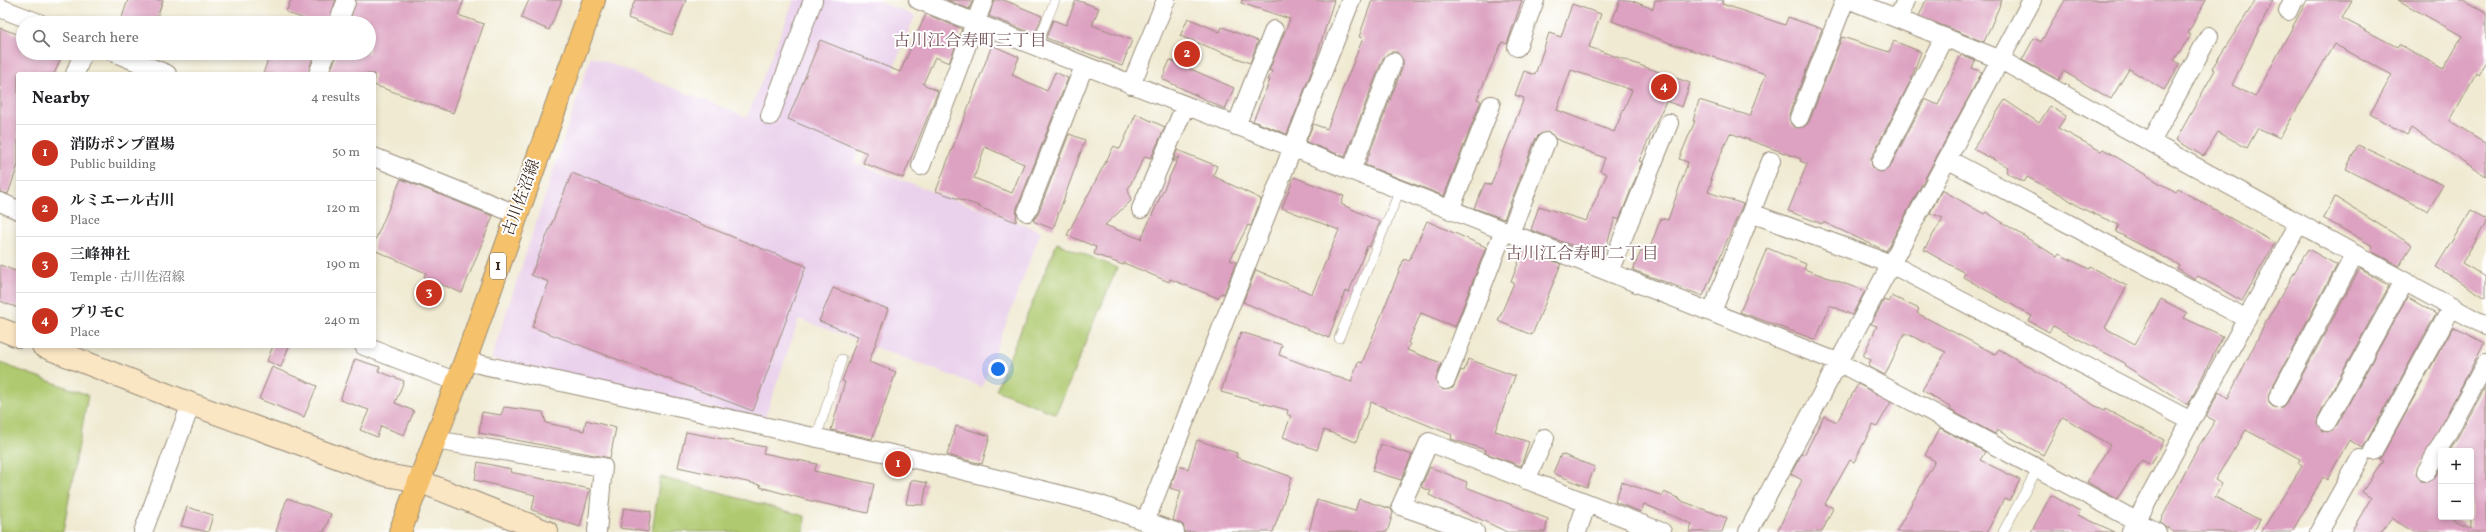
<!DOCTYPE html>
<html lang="en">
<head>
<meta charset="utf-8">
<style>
	:root { --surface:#fff; --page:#f2f2f2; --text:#202124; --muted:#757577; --line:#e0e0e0; --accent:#c8321e }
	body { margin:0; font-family:Vollkorn,"Noto Serif JP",serif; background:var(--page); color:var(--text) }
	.controls { position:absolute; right:12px; bottom:12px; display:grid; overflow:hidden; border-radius:4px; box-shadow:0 2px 6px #0003 }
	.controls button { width:36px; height:36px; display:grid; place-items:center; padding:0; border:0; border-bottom:1px solid var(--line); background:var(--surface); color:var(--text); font:20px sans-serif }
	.you { position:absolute; left:998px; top:369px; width:14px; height:14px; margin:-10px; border:3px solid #fff; border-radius:50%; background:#1a73e8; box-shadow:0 0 0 6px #1a73e833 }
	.badge { display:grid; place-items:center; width:26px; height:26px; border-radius:50%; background:var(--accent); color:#fff; font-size:13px; font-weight:700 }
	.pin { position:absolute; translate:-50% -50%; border:2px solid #fff; box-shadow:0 1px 4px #0006 }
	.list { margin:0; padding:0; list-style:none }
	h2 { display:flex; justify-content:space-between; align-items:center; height:52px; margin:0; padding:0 16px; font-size:17px }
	h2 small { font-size:13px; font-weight:400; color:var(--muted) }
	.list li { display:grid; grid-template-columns:26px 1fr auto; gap:12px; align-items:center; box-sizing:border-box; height:56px; padding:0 16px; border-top:1px solid var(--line) }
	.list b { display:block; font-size:15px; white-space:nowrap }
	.list p { margin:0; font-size:13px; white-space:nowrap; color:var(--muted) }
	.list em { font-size:13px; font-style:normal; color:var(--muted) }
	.icon { flex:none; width:22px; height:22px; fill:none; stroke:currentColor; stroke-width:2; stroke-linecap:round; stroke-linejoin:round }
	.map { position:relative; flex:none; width:2486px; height:532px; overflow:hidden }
	.search { position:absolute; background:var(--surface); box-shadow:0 2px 6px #0003; left:16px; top:16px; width:360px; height:44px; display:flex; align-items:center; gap:10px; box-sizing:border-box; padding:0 14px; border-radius:22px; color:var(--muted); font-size:15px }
	.panel { position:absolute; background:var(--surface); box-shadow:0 2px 6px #0003; left:16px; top:72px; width:360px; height:276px; border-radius:4px }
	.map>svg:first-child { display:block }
</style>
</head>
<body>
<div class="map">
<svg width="2486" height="532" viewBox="0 0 2486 532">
	<rect width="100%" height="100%" fill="#fff"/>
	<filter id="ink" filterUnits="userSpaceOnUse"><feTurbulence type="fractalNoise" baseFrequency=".025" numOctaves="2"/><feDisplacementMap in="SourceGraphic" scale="8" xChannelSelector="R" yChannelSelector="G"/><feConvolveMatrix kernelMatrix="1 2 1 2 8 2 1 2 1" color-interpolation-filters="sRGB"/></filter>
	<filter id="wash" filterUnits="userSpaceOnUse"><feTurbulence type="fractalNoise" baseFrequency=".012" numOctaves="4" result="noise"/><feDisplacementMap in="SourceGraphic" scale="16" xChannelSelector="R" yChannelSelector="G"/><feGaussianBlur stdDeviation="0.9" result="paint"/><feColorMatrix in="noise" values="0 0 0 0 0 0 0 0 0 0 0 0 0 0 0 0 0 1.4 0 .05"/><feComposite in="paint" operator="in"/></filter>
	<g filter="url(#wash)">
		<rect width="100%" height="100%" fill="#f0ead2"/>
		<!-- built -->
		<path fill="#ead1ec" d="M794 0H876L915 16 854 163 1041 231 982 387 799 319 764 420 491 359 591 56 747 117Z"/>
		<!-- green -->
		<path fill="#afc96f" stroke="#757a46" d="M1057 243 1117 268 1056 414 996 390Z
			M0 363 88 395 63 532H0Z
			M660 477 805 516 804 532H652Z"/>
		<g id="blocks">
			<!-- building -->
			<path fill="#dda2c1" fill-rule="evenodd" d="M128 0H163L155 23H120Z
				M291 0H336L328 23H314L286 12Z
				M356 0H464L458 15 484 24 453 113 374 85V74H329L338 53H369V23H349Z
				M529 0H562L549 30 521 18Z
				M635 0H686L672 35 628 18Z
				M947 0H973L969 9Z
				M994 0H1004L1042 16 1035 34 989 16Z
				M1076 0 1099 8 1092 25 1132 40 1122 66 1046 38 1053 20 1066 25Z
				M1242 0H1334L1313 68 1287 134 1253 121 1270 80H1268L1272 71 1269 70 1290 19 1241 3Z
				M1372 0H1522L1507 44 1502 42 1477 99 1481 101 1444 196 1365 165 1403 66V60L1397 52H1391L1383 58 1345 157 1306 142 1313 124 1327 129 1363 38 1359 37Z
				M1620 0H1630L1653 9 1655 0H1723L1722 4 1785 25 1788 17 1822 29 1789 114 1791 124 1796 128 1805 126 1809 122 1842 37 1889 52 1894 41 1921 52 1910 82 1871 158 1872 168 1881 172 1890 167 1925 99 1938 105 1961 55 1975 61 1972 68 1982 72 1886 251 1823 222 1822 224 1788 211 1807 164 1800 161 1801 159 1730 133 1710 179 1712 180 1708 192 1743 204 1703 296 1633 270 1641 251 1648 253 1661 218 1668 220 1688 162 1679 159 1695 121H1693L1699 100 1750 116 1766 74 1670 43 1612 21Z
				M1926 0H2002L1984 42 1919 16Z
				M2065 0H2206L2188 33 2191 35 2174 60 2180 64 2164 90 2129 69 2111 99 2063 71 2059 80 2022 60 2034 38 2041 42Z
				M2256 0H2273L2232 85 2255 97 2307 0H2352L2342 18 2397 47 2399 44 2443 69 2462 36 2398 0H2464L2486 12V61L2478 75 2476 73 2450 121 2486 143V176L2411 128 2407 135 2370 114 2392 75 2334 44 2280 138 2258 128 2247 148 2218 132 2203 156 2176 140 2215 70 2212 68Z
				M1572 4 1601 14 1589 47 1690 83 1682 107 1666 101 1639 161 1642 162 1619 220 1615 218 1603 257 1531 230 1539 206 1586 221 1607 174 1600 171 1605 158 1556 139 1549 132 1540 134 1536 138 1504 219 1474 208 1485 183 1491 185 1524 98 1515 95 1524 71 1535 75 1549 33 1561 37ZM1571 70 1632 90 1614 132 1557 110Z
				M926 14 962 29 949 63 935 57 923 84 938 91 903 178 863 163 867 153 788 119 820 40 900 72Z
				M1188 18 1220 32 1222 27 1258 41 1250 63 1180 36Z
				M0 28 23 36V53H47L61 58 54 74H18V165L8 194 0 192Z
				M992 45 1019 57 1012 75 1047 91 1055 72 1068 78 1017 208 1016 222 979 207V206L936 191ZM985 147 1024 164 1012 193 974 178Z
				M270 53H302L313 57 308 74H263Z
				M1170 60 1234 88 1225 109 1162 79Z
				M2005 100 2039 123 2050 106 2066 116 2058 128 2101 151 2103 149 2176 193 2178 189 2275 243 2242 301 2198 276 2195 279 2177 268 2179 265 2116 232 2119 225 2081 208 2062 195 2027 177 2024 182 2006 172 2008 167 1973 149Z
				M1136 114 1165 127 1151 158 1145 156 1128 189 1131 201 1105 225 1141 239 1179 156 1173 162 1177 150 1217 166 1213 176 1261 199 1251 226 1248 225 1230 260 1236 262 1224 294 1221 293 1218 298 1170 279 1169 282 1124 263 1123 265 1094 254 1096 247 1067 235 1114 146 1120 149Z
				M1069 134 1085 140 1053 229 1033 221 1037 216Z
				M2358 145 2443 185 2428 211 2346 169Z
				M572 173 806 266 753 411 532 327 549 282 531 275Z
				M1294 177 1344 196 1341 204 1380 222 1369 247 1367 246 1349 292 1345 291 1329 338 1243 302 1256 270 1312 294 1339 230 1282 208Z
				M401 179 493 216 462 293 424 277 426 273 374 250V243Z
				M1942 190 1984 214 1986 212 2057 257 2059 254 2089 269 2090 267 2127 286 2105 328 2135 344 2161 299 2187 313 2184 318 2223 336 2188 405 2124 365 2125 363 2053 326 2049 332 2029 321 2032 316 1963 277 1965 273 1924 250 1943 218 1930 213Z
				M2335 197 2412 245 2399 266 2371 251 2373 246 2323 218Z
				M2471 210 2486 219V223L2462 263 2486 277V298L2436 267Z
				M1427 221 1486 247 1455 327 1421 313 1408 343 1410 344 1407 350 1441 363 1436 381 1443 390 1453 388 1461 370 1464 371 1468 359 1515 376 1495 431 1529 442 1521 466 1485 453 1486 450 1451 439 1452 435 1371 402 1356 442 1324 430 1317 450 1283 437 1291 416 1287 414 1288 410 1221 392 1241 332 1282 345 1279 355 1351 382 1358 362 1362 363 1404 259 1409 261Z
				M1767 248 1806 264 1804 269 1865 291 1852 315 1830 305 1816 340 1740 312Z
				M2308 249 2337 265 2269 393V403L2273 407H2283L2287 403 2360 269 2389 286 2318 417 2317 423 2322 431 2328 432 2336 427 2407 297 2436 314 2363 448 2349 440 2327 480 2323 477 2292 532H2261L2302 466 2298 463 2300 459 2246 430 2215 480 2222 484 2215 497 2260 520 2253 532H2173L2160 522 2198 447 2215 421 2206 416 2219 392 2228 398 2267 320Z
				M1523 250 1561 264 1532 335 1498 321 1514 283 1511 282Z
				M0 265 18 272V308L0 301Z
				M833 288 888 309 869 362 896 372 872 439 831 430 845 382 842 381 858 336 819 321Z
				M1892 296 1919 309 1917 313 1995 354 1999 349 2104 411 2105 409 2164 440 2151 465 2142 460 2117 499 2087 482 2110 445 2063 417 2043 455 1997 430 1995 434 1950 410 1951 408 1922 390 1946 352 1905 333 1885 375 1868 366 1871 360 1863 356 1877 326 1871 324 1884 300 1889 302Z
				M2453 327 2484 343 2416 473 2421 481 2427 482 2435 477 2441 467V517H2450L2471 528V451H2450L2486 386V532H2414L2391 518 2382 532H2351L2371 498 2362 492 2383 461 2380 459Z
				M273 346H289L281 367 267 361Z
				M355 359 380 367 378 371 404 381 395 403 414 411 404 435 381 426 377 437 360 430 369 410 340 400Z
				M272 367 317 386 304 417 259 399Z
				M1858 384 1891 402 1877 427 1873 425 1854 462 1850 460 1825 504 1833 508 1822 532H1777L1802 480 1791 474 1800 457 1802 454 1804 455 1824 416 1837 422Z
				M504 407 543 412 546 423 584 431 586 420 616 428 610 458 479 433 482 412 501 415Z
				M956 426 990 436 982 464 947 455Z
				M1940 428 1985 452 1980 460 2020 480 2009 501 2004 499 1987 532H1896L1935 461 1925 455Z
				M686 432 765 447 763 453 817 464 814 471 874 484 868 513 811 501 760 487 761 485 678 467Z
				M1197 440 1237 453 1236 457 1292 477 1273 532H1185L1183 525 1173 520 1181 491 1170 488 1178 466 1188 469Z
				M1381 444 1412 455 1401 480 1372 471Z
				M1561 454 1595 467 1587 487 1553 473Z
				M478 462 511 469 510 472 590 489 580 527 532 510 535 495 475 480Z
				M1430 467 1467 482 1466 487 1548 519 1545 532H1507L1429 495 1431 491 1421 487Z
				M911 480 927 483 923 505 906 504Z
				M1622 482 1663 496 1664 492 1680 499 1679 500 1727 518 1722 532H1689L1692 524 1644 504 1641 512 1615 502Z
				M2051 495 2080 511 2078 515 2115 532H2031Z
				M287 498 331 514 324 532H276Z
				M1359 499 1391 509 1393 513 1387 532H1309L1317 500 1355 511Z
				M187 507 213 515 208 532 181 526Z
				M624 508 651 512 648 532 620 528Z"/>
		</g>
	</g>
	<g filter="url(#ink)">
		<use href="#blocks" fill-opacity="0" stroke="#968a78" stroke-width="1"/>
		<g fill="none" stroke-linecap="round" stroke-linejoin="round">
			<!-- lane casing -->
			<g stroke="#968a78" stroke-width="10">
				<path id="lane" d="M1036 47 1055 0
					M1339 338 1400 190
					M816 438 842 359
					M2003 532 2038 468"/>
			</g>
			<!-- street casing -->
			<g stroke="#968a78" stroke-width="20">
				<path id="street" d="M918 0 1840 363 2157 532
					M1850 0 1999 59 2486 326
					M0 8 39 23
					M2288 11 2293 0
					M1898 19 1906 0
					M338 23 346 2
					M1517 47 1535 0
					M115 53 167 74
					M75 74 83 53
					M318 74 326 53
					M1131 85 1166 0
					M770 116 813 0
					M1799 118 1845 0
					M1236 126 1274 30
					M2151 142 2209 36
					M374 157 516 214
					M1947 159 2247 319
					M1881 162 1944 37
					M921 166 984 0
					M1351 171 1393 62
					M0 202 18 210
					M1141 209 1185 106
					M1450 210 1491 105
					M1027 212 1084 66
					M1751 213 1891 264 2191 421
					M1510 233 1546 142
					M1609 272 1669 123
					M1712 312 1771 161
					M364 346 457 382
					M465 361 937 464 1098 504 1175 532
					M1446 380 1504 230
					M2278 398 2355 254
					M2327 422 2404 281
					M434 440 603 467 597 532
					M2373 451 2452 307
					M2426 472 2486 363
					M1526 480 1545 438
					M1145 522 1351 0
					M2131 531 2299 223
					M143 532 191 404
					M1475 532 1401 506 1429 442 1662 532
					M1577 532 1587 503
					M1748 532 2032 0
					M2319 532 2360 459"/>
			</g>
			<!-- secondary casing -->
			<g stroke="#968a78" stroke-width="24">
				<path id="secondary" d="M0 329 18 336
					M43 346 191 404 386 475 419 481 547 532"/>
			</g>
			<!-- primary casing -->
			<g stroke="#968a78" stroke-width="24">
				<path id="primary" d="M400 532 465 361 594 0"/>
			</g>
			<!-- lane -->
			<use href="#lane" stroke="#fff" stroke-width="9"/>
			<!-- street -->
			<use href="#street" stroke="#fff" stroke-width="18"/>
			<!-- secondary -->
			<use href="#secondary" stroke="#fbe6c4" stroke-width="22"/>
			<!-- primary -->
			<use href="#primary" stroke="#f5c16b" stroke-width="22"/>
		</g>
	</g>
	<g text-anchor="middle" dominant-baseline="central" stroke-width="4" stroke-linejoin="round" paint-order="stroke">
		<!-- shield labels -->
		<rect fill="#fff" stroke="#766a62" stroke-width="1" x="490" y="253" width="16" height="26" rx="3"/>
		<g font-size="15" font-weight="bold" fill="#3b2a1e">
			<text x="498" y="266">1</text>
		</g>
		<!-- street labels -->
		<g font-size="16" fill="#3b2a1e" stroke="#fff">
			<text transform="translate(522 198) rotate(-70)">古川佐沼線</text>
		</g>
		<!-- neighbourhood labels -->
		<g font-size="17" fill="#745457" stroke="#fff">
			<text x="970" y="41">古川江合寿町三丁目</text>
			<text x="1582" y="254">古川江合寿町二丁目</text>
		</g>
	</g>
</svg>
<div class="controls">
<button>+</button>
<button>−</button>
</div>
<div class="you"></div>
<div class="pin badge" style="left:898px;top:464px">1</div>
<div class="pin badge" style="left:1187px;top:54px">2</div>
<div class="pin badge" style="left:429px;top:293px">3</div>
<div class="pin badge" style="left:1664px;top:87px">4</div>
<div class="search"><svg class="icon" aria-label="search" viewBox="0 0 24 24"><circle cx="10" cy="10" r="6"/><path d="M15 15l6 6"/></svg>Search here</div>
<section class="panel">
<h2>Nearby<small>4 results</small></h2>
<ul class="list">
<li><span class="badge">1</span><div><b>消防ポンプ置場</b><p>Public building</p></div><em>50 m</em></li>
<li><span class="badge">2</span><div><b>ルミエール古川</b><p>Place</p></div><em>120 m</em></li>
<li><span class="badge">3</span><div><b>三峰神社</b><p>Temple · 古川佐沼線</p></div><em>190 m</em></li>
<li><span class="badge">4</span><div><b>プリモC</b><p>Place</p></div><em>240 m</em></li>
</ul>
</section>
</div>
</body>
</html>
